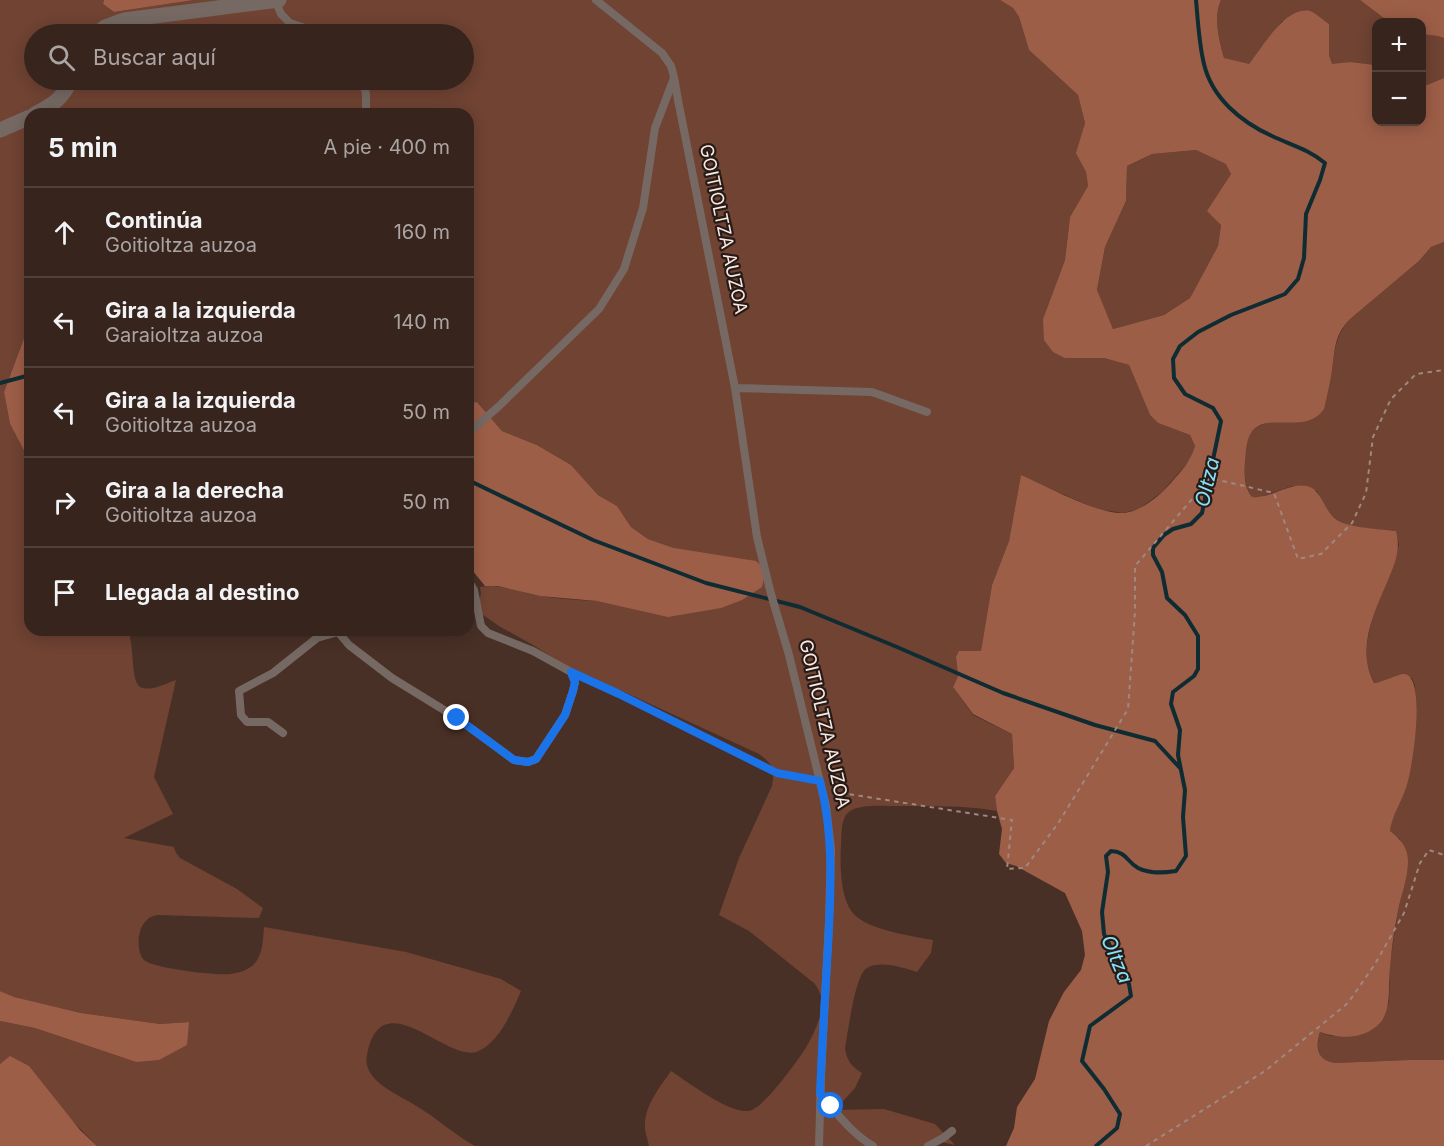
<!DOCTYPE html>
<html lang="es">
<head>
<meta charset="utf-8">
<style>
	:root { --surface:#37241c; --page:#423029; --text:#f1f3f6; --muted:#aaa4a3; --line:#51413b }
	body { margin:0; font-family:Inter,sans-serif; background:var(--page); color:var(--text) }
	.controls { position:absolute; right:18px; top:18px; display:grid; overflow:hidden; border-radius:12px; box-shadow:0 3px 15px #0003 }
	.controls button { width:54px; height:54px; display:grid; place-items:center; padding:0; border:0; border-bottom:2px solid var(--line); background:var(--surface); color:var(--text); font:30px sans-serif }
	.stop { position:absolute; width:18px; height:18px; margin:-14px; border:4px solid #1a73e8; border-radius:50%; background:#fff }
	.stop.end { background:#1a73e8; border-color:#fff; box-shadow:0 2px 6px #0008 }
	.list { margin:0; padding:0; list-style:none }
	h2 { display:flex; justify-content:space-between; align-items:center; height:78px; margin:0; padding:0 24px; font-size:26px }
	h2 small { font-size:20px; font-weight:400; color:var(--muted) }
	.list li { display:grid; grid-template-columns:39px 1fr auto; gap:18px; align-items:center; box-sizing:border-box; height:90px; padding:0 24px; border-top:2px solid var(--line) }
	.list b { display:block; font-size:22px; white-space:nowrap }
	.list p { margin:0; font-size:20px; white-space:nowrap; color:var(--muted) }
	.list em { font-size:20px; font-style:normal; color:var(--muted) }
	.icon { flex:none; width:33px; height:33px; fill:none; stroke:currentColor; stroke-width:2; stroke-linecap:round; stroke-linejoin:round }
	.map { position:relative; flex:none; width:1444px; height:1146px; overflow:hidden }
	.search { position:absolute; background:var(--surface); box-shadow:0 3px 15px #0003; left:24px; top:24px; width:450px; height:66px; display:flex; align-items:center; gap:15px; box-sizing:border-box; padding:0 21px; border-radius:33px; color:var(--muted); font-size:22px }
	.panel { position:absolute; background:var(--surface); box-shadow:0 3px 15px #0003; left:24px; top:108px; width:450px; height:528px; border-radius:18px }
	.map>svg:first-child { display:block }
</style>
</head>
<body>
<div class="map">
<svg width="1444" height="1146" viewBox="0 0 1444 1146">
	<rect width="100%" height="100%" fill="#493026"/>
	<!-- green -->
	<path fill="#704333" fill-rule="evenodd" d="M0 0H104L103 4 114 12 194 0H1000L1013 8 1019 17 1029 50 1078 95 1085 123 1077 153 1086 172 1088 186 1070 217 1065 260 1043 319 1065 358H1104L1129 365 1150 415 1158 423 1190 435 1195 446 1190 460 1162 492 1139 509 1123 513 1097 509 1021 476 1009 541 992 585 981 652 956 657 958 676 953 687 973 715 1012 734 1014 768 995 796 997 811C963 805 929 806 896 806 883 806 861 804 850 811 840 818 842 834 841 845 840 864 840 896 852 912 866 930 912 936 933 940L931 953 917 972C903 968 881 960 867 968 855 974 848 1033 845 1048 847 1061 851 1066 862 1073L855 1088 835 1110 884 1109 935 1124 955 1145 937 1141 934 1146H649C648 1140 645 1133 645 1127 644 1106 660 1087 671 1071 688 1082 728 1113 748 1111 762 1110 790 1070 799 1058 808 1046 817 1028 821 1013 824 1002 821 992 814 983L749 931 719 915 739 858 772 786C775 769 773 764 759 754L620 690 604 685H597L533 645 499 626 476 610 481 594 480 587C501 583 521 593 541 596 559 599 579 600 597 601L674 548 648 539 631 527 617 506 598 495 571 465 537 445 502 431 477 402 468 403V114H30V322L4 392 10 424 30 462V630H128C134 643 131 679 139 686 142 689 149 689 153 688 160 687 169 682 176 680L154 777 173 814 124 838 174 847 176 853 180 858 237 889 263 908 259 918 158 915C153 916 149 917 146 921 137 929 136 951 144 960 152 968 217 976 230 974 239 973 249 970 255 963 263 954 263 939 264 927L406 952 501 979 521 991C513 1010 498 1045 476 1052 445 1061 381 981 367 1055 365 1065 369 1073 376 1080 387 1091 404 1098 418 1107 438 1119 455 1135 475 1146H97L10 1057 0 1064V1021L35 1028 136 1062 188 1022 160 1024 81 1013 13 997 0 991ZM34 34H464V80H34Z
		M1221 0H1360L1389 22H1376V65L1350 62 1332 65 1329 55V24L1282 21 1249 65 1224 58C1219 40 1213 17 1221 0Z
		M1422 34 1437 36 1444 38V78L1422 87Z
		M1196 150 1227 164 1231 174 1208 211 1221 225 1218 246 1190 298 1164 315 1113 329 1097 291 1105 247 1126 201 1127 166 1152 154Z
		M1444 242V1060H1409L1335 1063C1316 1060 1316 1048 1320 1032L1331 1036 1360 1035 1379 1024 1385 1015 1389 1001 1390 962 1398 911 1406 874 1400 839 1390 832 1391 821 1406 787 1416 718 1415 686 1412 678 1398 675 1384 681 1374 683C1371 676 1368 669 1367 661 1363 628 1388 576 1399 545L1396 531C1378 529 1345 529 1332 516 1326 509 1321 499 1317 491L1292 486 1260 497H1252C1249 493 1247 489 1246 483 1243 472 1244 444 1250 434 1254 428 1260 425 1266 423L1332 370C1334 351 1336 335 1349 320L1419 261 1431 247Z"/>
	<!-- forest -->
	<path fill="#9d5e47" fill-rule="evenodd" d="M104 0H194L114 12 103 4Z
		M1000 0H1221C1213 17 1219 40 1224 58L1249 64C1262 48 1285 6 1310 11 1316 13 1324 21 1329 24V55L1332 64 1350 62 1376 65V122H1422V87L1444 78V242L1431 247 1419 261 1349 320C1334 336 1335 350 1332 370 1330 383 1327 396 1324 409 1306 436 1266 410 1251 433 1246 441 1246 451 1245 461 1244 473 1244 487 1252 497 1271 499 1288 482 1307 486 1322 489 1324 512 1337 520 1350 528 1380 529 1396 531 1401 549 1395 564 1388 580 1374 613 1356 648 1374 683 1383 682 1400 673 1405 674 1427 678 1412 772 1406 788 1401 803 1392 815 1390 831 1400 839 1408 847 1408 861 1408 878 1401 895 1398 911 1393 935 1390 959 1389 984 1389 996 1389 1013 1380 1023 1364 1040 1341 1039 1320 1032 1315 1048 1317 1060 1335 1063L1409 1060H1444V1146H1006L1014 1128 1017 1107 1035 1079 1049 1021 1064 992 1081 970 1085 955 1082 931 1065 893 1016 866 1006 863 999 854 1002 829 997 811 995 796 1014 768 1012 734 973 714 953 687 958 676 956 657 959 651H981L992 585 1009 541 1021 475C1046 486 1099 515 1124 513 1142 511 1159 496 1170 484 1182 470 1189 464 1195 446L1190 435 1158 423 1150 415 1129 365 1104 358H1065L1053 352 1044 340 1043 319 1065 260 1070 217 1088 186 1086 172 1076 153 1085 123 1078 95 1029 50 1019 17 1013 8ZM1196 150 1226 164 1231 174 1207 211 1221 225 1218 246 1190 298 1164 315 1113 329 1097 290 1105 247 1126 201 1127 166 1152 154Z
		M1360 0H1444V38L1437 36 1422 34V22H1389Z
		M30 322V462L10 424 4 392Z
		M477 402 502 431 537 445 571 465 598 495 617 506 631 527 648 539 674 548 756 561 766 570 762 587 742 600 721 608 668 617 597 601 540 596 498 586H485L468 565V403Z
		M0 991 14 997 81 1013 160 1024 189 1022 187 1045 159 1060 136 1062 35 1028 0 1021Z
		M10 1056 29 1066 80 1130 97 1146H0V1064Z"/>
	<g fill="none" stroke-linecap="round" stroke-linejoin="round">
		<!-- stream -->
		<path stroke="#102c33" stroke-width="4" d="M0 383 30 375
			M468 480 593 540 706 583 800 607 897 647 1003 693 1095 725 1155 741 1180 768
			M1096 1146 1117 1128 1120 1114 1104 1089 1082 1061 1090 1026 1131 996 1129 984 1104 934 1102 912 1108 872 1106 856 1111 851C1127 852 1126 861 1138 868 1150 874 1163 873 1176 871L1186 856 1183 817 1185 790 1178 755 1180 730 1171 704 1173 692 1194 676 1198 669V636L1185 615 1167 598 1162 572 1153 555V548L1164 535 1173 529 1191 524 1202 513 1221 421 1213 408 1185 394 1174 378 1173 359 1180 346 1198 332 1231 315 1285 294 1298 279 1304 258 1306 214 1320 180 1325 163C1308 149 1291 145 1272 136 1241 122 1212 98 1204 64 1199 44 1198 21 1196 0"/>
		<!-- path -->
		<path stroke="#9e8880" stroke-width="2" stroke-dasharray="4.5 4.5" stroke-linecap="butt" d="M584 678 663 716 777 773 808 779
			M833 788 842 793 1012 820 1007 869 1025 868 1059 822 1128 709 1135 612V566L1210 478 1274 493 1298 559 1321 554 1352 523 1366 493 1373 437 1391 399 1416 374 1444 370
			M1146 1146 1265 1071 1348 1003 1375 964 1404 913 1420 863 1429 850 1444 855"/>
		<!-- service -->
		<path stroke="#766964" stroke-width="8" d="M275 0 281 14 290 23 323 34
			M596 0 662 53 671 66 674 77 678 100 735 388 757 537 771 594 789 655 826 806 831 849 829 921 821 1076 819 1146
			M363 80 366 94V114
			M735 388 872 392 927 412
			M468 433 498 407 599 309 624 269 643 208 655 128 674 78
			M341 630 338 632 349 645 392 678 457 718 514 760 528 762 536 759 565 715 573 691 575 682 571 672 533 651 488 633 481 626 474 590 468 580
			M283 733 268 722H247L241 715 239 691 273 673 317 638 338 632
			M820 1094C837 1113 851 1133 873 1146
			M928 1146 943 1138 952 1131"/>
		<!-- tertiary -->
		<path stroke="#766964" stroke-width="15" d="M97 34 105 27 124 20 279 0
			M35 114C54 104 62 99 71 80
			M0 130 30 117"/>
	</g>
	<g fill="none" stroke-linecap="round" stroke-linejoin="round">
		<!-- route -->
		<path stroke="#1a73e8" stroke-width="8" d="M457 718 514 760 528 762 536 759 565 715 573 691 575 682 571 672 619 694 777 773 820 781C834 835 831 891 828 947 825 996 822 1045 820 1094L831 1106"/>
	</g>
	<g text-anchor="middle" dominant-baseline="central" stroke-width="4.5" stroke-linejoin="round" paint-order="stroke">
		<!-- street labels -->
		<g font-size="18" fill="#fbeae4" stroke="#271b17">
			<text transform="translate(724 229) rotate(78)">GOITIOLTZA AUZOA</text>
			<text transform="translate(825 724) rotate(77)">GOITIOLTZA AUZOA</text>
		</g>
		<!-- water labels -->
		<g font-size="20" font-style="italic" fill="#84e3fb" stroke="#271b17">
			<text transform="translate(1207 482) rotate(-77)">Oltza</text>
			<text transform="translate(1117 959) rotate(67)">Oltza</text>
		</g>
	</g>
</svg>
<div class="controls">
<button>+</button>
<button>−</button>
</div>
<div class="stop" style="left:831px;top:1106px"></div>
<div class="stop end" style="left:457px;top:718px"></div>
<div class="search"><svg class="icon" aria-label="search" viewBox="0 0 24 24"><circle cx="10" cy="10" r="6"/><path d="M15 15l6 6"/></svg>Buscar aquí</div>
<section class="panel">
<h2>5 min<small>A pie · 400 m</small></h2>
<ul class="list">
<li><svg class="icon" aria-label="ahead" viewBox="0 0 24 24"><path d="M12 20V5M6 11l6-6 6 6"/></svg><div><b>Continúa</b><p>Goitioltza auzoa</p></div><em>160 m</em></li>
<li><svg class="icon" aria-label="left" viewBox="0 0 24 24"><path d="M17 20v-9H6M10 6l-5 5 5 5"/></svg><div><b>Gira a la izquierda</b><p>Garaioltza auzoa</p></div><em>140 m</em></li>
<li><svg class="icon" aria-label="left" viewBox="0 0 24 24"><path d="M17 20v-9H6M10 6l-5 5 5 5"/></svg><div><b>Gira a la izquierda</b><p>Goitioltza auzoa</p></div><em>50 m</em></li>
<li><svg class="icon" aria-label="right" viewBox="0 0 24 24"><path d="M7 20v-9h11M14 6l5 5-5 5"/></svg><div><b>Gira a la derecha</b><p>Goitioltza auzoa</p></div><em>50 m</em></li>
<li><svg class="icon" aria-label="arrive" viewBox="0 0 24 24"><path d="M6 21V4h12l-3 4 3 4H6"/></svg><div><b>Llegada al destino</b></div></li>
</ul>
</section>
</div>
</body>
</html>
